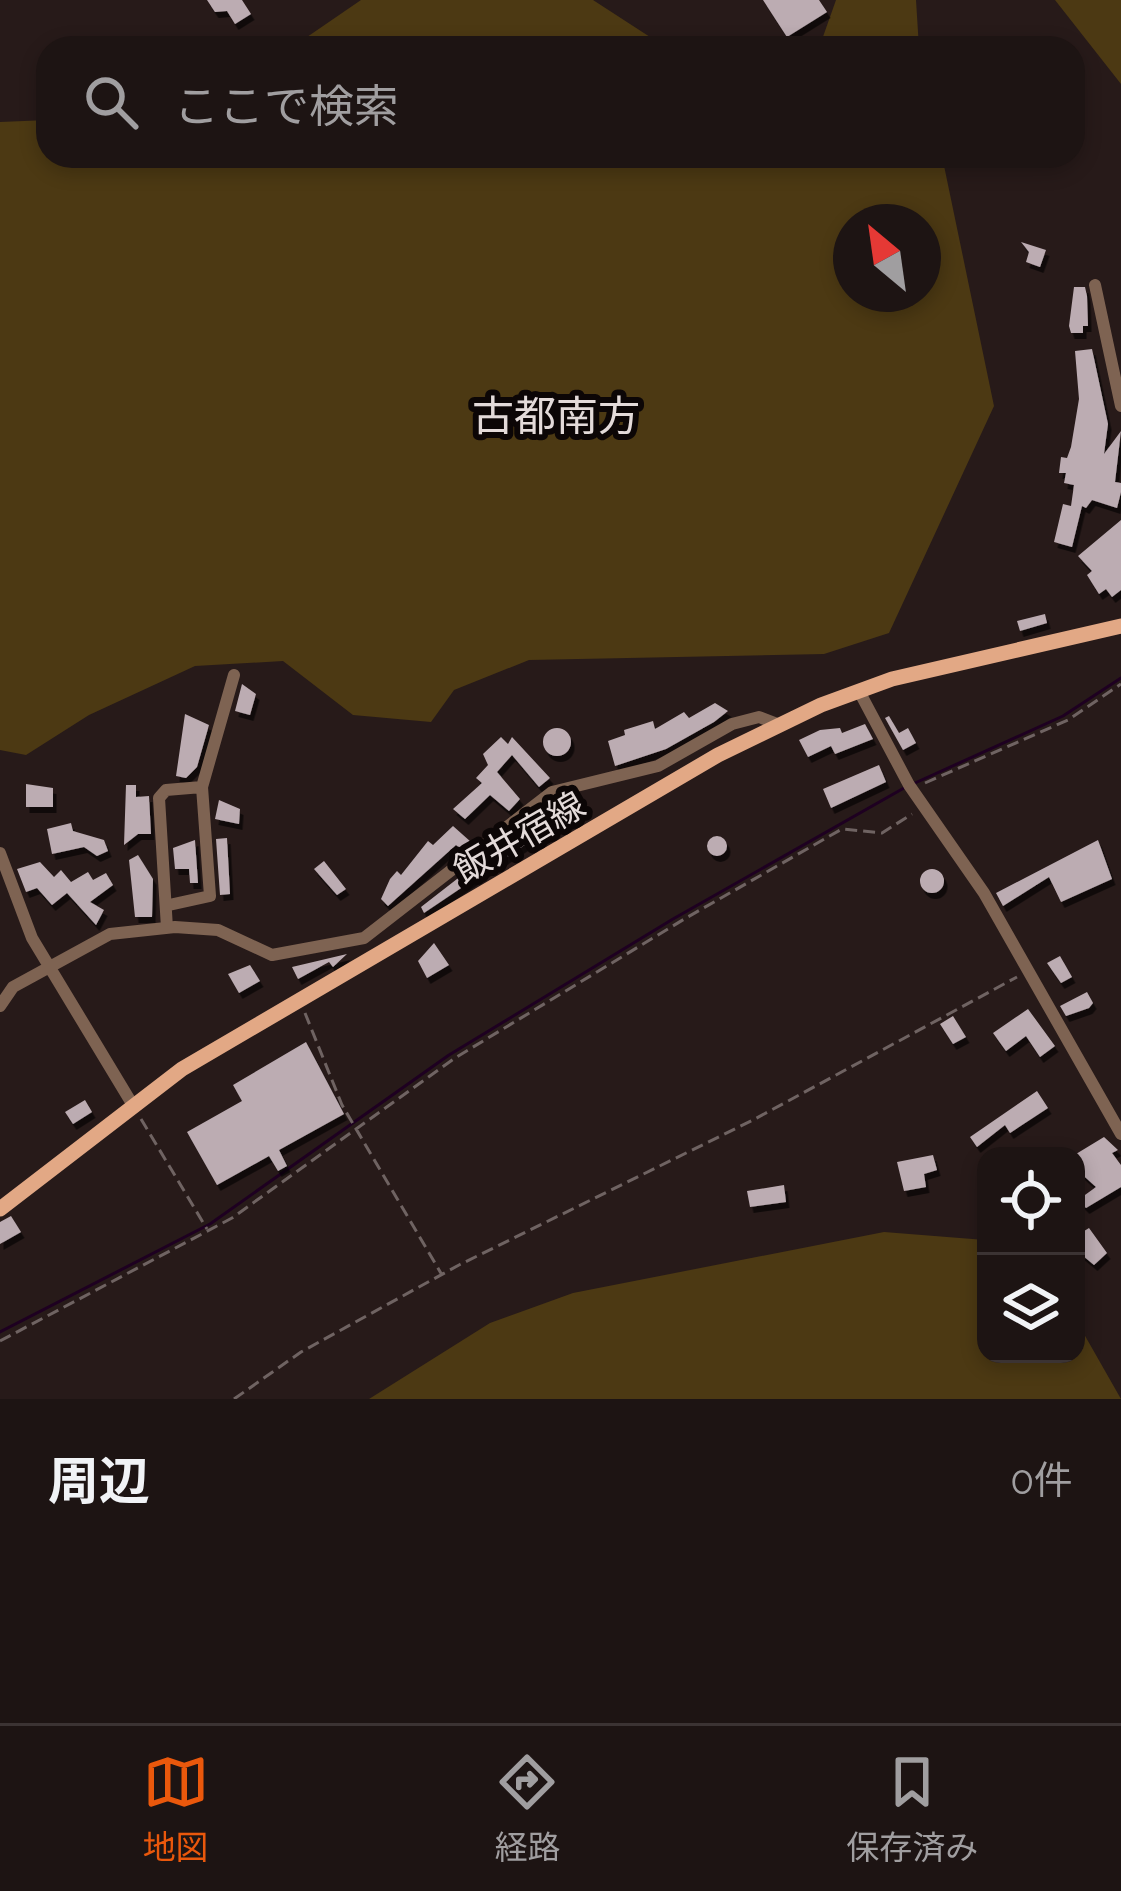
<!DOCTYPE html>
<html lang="ja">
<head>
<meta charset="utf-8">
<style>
	:root { --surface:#1d1413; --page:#2a2121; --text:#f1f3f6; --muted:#a09ea0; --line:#3b3333; --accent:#ea580c }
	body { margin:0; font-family:Raleway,"Noto Sans JP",sans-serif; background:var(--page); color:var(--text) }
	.controls { position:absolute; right:36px; bottom:36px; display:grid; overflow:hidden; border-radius:24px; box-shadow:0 6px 18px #0003 }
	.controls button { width:108px; height:108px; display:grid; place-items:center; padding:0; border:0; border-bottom:3px solid var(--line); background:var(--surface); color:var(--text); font:60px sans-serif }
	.compass { position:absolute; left:833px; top:204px; width:108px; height:108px; border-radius:50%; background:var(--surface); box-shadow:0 6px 18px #0003; rotate:331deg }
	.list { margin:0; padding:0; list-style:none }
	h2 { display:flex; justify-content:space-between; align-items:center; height:156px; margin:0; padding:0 48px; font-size:51px }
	h2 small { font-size:39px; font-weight:400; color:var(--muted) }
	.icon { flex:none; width:66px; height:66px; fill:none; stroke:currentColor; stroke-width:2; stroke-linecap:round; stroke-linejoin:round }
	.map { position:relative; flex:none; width:1121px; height:1399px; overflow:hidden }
	.search { position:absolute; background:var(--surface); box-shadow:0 6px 18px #0003; left:36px; right:36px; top:36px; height:132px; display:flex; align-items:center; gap:30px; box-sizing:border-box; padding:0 42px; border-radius:36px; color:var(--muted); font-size:45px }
	.sheet { height:324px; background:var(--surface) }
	nav { display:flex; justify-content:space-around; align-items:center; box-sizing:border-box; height:168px; border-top:3px solid var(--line); background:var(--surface); font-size:33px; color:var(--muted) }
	nav a { display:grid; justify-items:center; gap:6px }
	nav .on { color:var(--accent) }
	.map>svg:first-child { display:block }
</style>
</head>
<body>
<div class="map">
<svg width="1121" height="1399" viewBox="0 0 1121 1399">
	<defs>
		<filter id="shadow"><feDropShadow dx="3.5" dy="6" stdDeviation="0" flood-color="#0009"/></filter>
	</defs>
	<rect width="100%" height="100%" fill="#271a19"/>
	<!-- green -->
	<path fill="#4c3913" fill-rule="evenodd" d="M361 0H593L667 48H291Z
		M836 0H916L919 48H819Z
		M1055 0H1121V84Z
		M48 120V156H942L994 406 889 633 824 654 529 660 454 690 431 722 353 715 283 661 195 666 89 715 26 755 0 750V122ZM923 222V294H851V222Z
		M884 1232 985 1240 986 1354H1076V1320L1121 1399H369L490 1323 573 1293Z"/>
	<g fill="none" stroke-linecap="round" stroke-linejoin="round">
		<!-- stream -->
		<path stroke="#1e0021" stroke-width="3" d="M915 783 1063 716 1121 678
			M0 1332 210 1224 449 1055 673 919 904 788"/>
	</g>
	<!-- building -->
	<path fill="#bcacb2" filter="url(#shadow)" d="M207 0H242L251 14 235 24 227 11 215 12Z
		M763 0H819L827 12 787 37Z
		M1021 242 1046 250 1040 267 1026 262 1029 252Z
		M1074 287H1085L1087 296 1088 326H1083V333H1071L1069 326Z
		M1092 349 1108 424 1104 454 1121 431 1115 482 1121 483V492L1117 508 1092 500 1086 508 1082 506 1072 547 1054 542 1063 504 1071 506 1074 485 1064 483 1066 473H1059L1061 457 1067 458 1071 447 1079 399 1075 351Z
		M1121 520V590L1112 597 1106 589 1099 594 1087 575 1092 571 1078 556Z
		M1045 614 1047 623 1020 631 1017 621Z
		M242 684 256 694 250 715 235 711Z
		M715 703 728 711 714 722 666 749 615 766 608 741 625 735 624 730 653 721 655 729 684 712 689 718Z
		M185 714 209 725 197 767 186 778 176 776Z
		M889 716 899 733 908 728 916 743 903 750 885 718Z
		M865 724 873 739 835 754 831 746 808 757 799 740 820 730 840 728 842 733Z
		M543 742a14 14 0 1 1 28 0a14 14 0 1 1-28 0Z
		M501 737 508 744 512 737 550 778 539 787 512 755 497 772 520 799 509 811 490 795 465 819 453 809 482 783 476 778 488 765 483 754Z
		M879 765 886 782 831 808 823 789Z
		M26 784 53 788V807H26Z
		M126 785H136V797L149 796 151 834H138L124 845Z
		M219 800 240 809 239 824 215 819Z
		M71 823 73 831 104 840 108 851 97 856 84 847 52 854 47 829Z
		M453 826 471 842 461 849 456 845 388 906 381 899 390 879 397 871 401 875 428 841 433 845Z
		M525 826 535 838 424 913 421 907Z
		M707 846a10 10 0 1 1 20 0a10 10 0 1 1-20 0Z
		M227 838 230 894 220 895 216 839Z
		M195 840 198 883H190L189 869H175L173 848Z
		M1098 840 1112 879 1061 902 1049 877 1003 906 996 893Z
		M138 855 153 879 152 917H135L129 860Z
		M324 861 346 889 337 895 314 869Z
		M40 862 54 877 61 870 71 882 88 872 93 880 106 873 113 885 90 902 104 910 96 925 67 893 52 905 37 888 26 892 17 869Z
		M920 881a12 12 0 1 1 24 0a12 12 0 1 1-24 0Z
		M434 943 449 965 427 978 418 961Z
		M347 954 333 967 329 962 298 979 292 967Z
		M1060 956 1072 977 1061 983 1047 963Z
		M250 965 260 981 239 993 228 974Z
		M1087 992 1093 1003 1089 1008 1066 1016 1060 1006Z
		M1028 1009 1055 1046 1040 1057 1026 1036 1006 1051 993 1033Z
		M953 1016 966 1037 953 1044 940 1024Z
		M306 1042 344 1114 279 1150 287 1166 278 1171 269 1156 217 1185 187 1132 242 1101 233 1085Z
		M1037 1091 1048 1108 1010 1133 1005 1125 977 1147 970 1137Z
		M85 1100 92 1112 73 1124 65 1112Z
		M1104 1137 1118 1150 1112 1153 1121 1165V1187L1086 1208 1078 1200 1096 1187 1076 1169V1154Z
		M933 1155 937 1170 924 1174 926 1187 904 1191 897 1162Z
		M784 1185 786 1202 750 1207 747 1191Z
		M11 1216 21 1232 0 1244V1222Z
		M1089 1228 1107 1253 1094 1265 1076 1250V1236Z"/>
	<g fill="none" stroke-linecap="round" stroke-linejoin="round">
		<!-- path -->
		<path stroke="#6f6362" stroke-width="3" stroke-dasharray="12 6" stroke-linecap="butt" d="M925 783 1068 720 1121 684
			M305 1013 342 1105 442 1275
			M141 1119 207 1229
			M0 1341 232 1218 455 1058 686 918 842 829 882 833 912 814
			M234 1399 301 1352 459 1265 753 1120 1017 977"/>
		<!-- minor -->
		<path stroke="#7e6352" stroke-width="12" d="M1095 285 1121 406
			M859 691 909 785 984 893 1121 1134
			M202 787 234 675
			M0 853 32 938 134 1107
			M167 928 159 798 166 790 202 787 210 896 169 905
			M0 1006 13 987 110 934 175 927 218 930 272 955 364 938 552 792 658 766 732 724 759 717 780 725"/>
		<!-- major -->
		<path stroke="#e2a885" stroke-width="15" d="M0 1209 182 1069 718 755 821 705 892 679 1121 626"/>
	</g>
	<g text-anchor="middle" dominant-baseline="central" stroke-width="12" stroke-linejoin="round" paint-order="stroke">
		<!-- street labels -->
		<g font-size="36" fill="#e3dad9" stroke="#0c0606">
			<text transform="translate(519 837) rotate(-30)">飯井宿線</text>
		</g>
		<!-- quarter labels -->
		<g font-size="42" fill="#e3dad9" stroke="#0c0606">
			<text x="556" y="416">古都南方</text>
		</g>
	</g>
</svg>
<div class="controls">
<button><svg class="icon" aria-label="locate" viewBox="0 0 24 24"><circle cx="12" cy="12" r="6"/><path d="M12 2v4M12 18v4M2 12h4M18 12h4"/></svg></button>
<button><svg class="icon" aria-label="layers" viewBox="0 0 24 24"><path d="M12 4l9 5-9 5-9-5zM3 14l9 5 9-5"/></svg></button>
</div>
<svg class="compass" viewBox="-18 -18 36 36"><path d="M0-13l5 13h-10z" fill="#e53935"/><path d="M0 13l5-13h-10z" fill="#a09ea0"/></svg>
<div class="search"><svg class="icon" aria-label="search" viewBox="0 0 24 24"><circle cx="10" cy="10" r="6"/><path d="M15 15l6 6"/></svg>ここで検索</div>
</div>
<section class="sheet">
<h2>周辺<small>0件</small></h2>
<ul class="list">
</ul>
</section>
<nav>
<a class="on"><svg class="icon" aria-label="map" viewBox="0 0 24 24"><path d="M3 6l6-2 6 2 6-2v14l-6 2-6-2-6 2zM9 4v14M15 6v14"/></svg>地図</a>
<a><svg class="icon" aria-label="directions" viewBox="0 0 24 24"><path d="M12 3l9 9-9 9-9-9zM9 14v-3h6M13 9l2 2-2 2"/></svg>経路</a>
<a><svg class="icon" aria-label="saved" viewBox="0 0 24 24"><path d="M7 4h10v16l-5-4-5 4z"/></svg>保存済み</a>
</nav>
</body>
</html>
